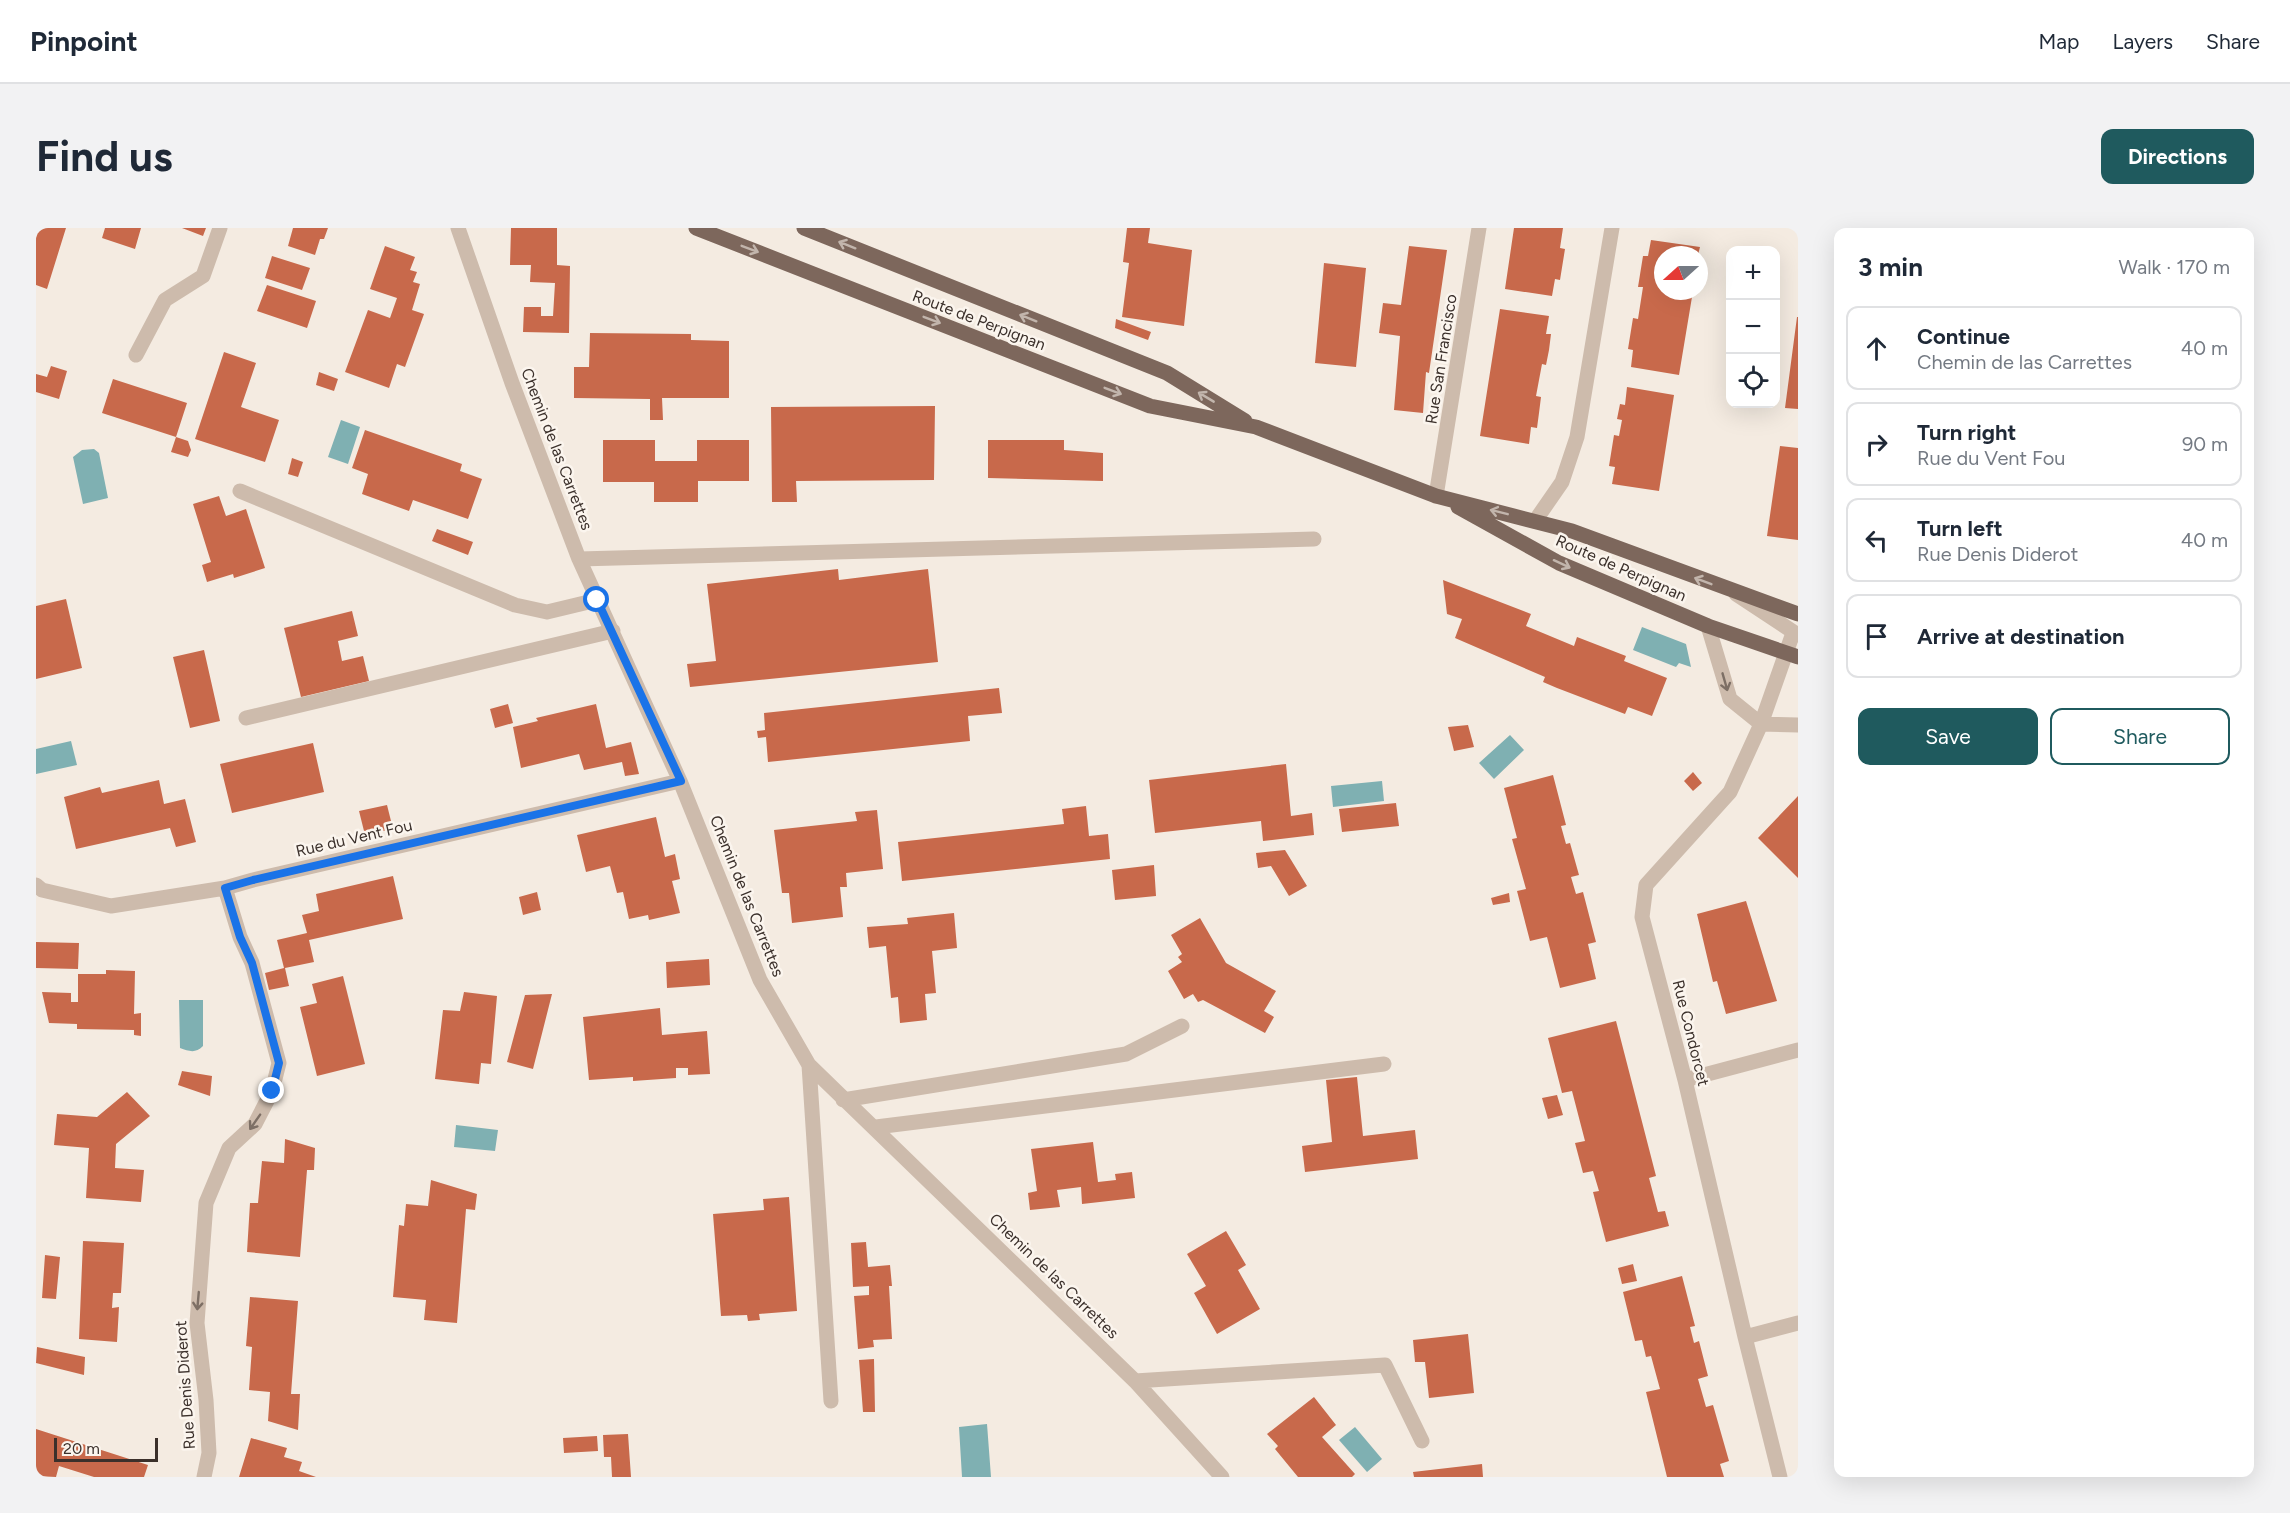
<!DOCTYPE html>
<html lang="en">
<head>
<meta charset="utf-8">
<style>
	:root { --surface:#fff; --page:#f2f2f3; --text:#1f2937; --muted:#747a83; --line:#e0e1e3; --accent:#1f5a5e }
	body { margin:0; font-family:Figtree,sans-serif; background:var(--page); color:var(--text) }
	.controls { position:absolute; right:18px; top:18px; display:grid; overflow:hidden; border-radius:12px; box-shadow:0 6px 24px #0002 }
	.controls button { width:54px; height:54px; display:grid; place-items:center; padding:0; border:0; border-bottom:2px solid var(--line); background:var(--surface); color:var(--text); font:30px sans-serif }
	.compass { position:absolute; left:1618px; top:18px; width:54px; height:54px; border-radius:50%; background:var(--surface); box-shadow:0 6px 24px #0002; rotate:249deg }
	.scale { position:absolute; left:18px; bottom:15px; width:104px; box-sizing:border-box; padding-left:6px; border:3px solid #3b302b; border-top:0; font-size:16px; line-height:21px; white-space:nowrap; color:#3b302b; -webkit-text-stroke:4px #fbf5ee; paint-order:stroke }
	.stop { position:absolute; width:18px; height:18px; margin:-14px; border:4px solid #1a73e8; border-radius:50%; background:#fff }
	.stop.end { background:#1a73e8; border-color:#fff; box-shadow:0 2px 6px #0008 }
	.list { margin:0; padding:0; list-style:none }
	h2 { display:flex; justify-content:space-between; align-items:center; height:78px; margin:0; padding:0 24px; font-size:26px }
	h2 small { font-size:20px; font-weight:400; color:var(--muted) }
	.list li { display:grid; grid-template-columns:39px 1fr auto; gap:18px; align-items:center; box-sizing:border-box; height:84px; margin:0 12px 12px; padding:0 12px; border:2px solid var(--line); border-radius:12px }
	.list b { display:block; font-size:22px; white-space:nowrap }
	.list p { margin:0; font-size:20px; white-space:nowrap; color:var(--muted) }
	.list em { font-size:20px; font-style:normal; color:var(--muted) }
	.actions { display:flex; gap:12px; padding:18px 24px }
	.actions a { flex:1; padding:14px 0; border:2px solid var(--accent); border-radius:12px; text-align:center; font-size:21px; color:var(--accent) }
	.actions .main { background:var(--accent); color:#fff }
	.icon { flex:none; width:33px; height:33px; fill:none; stroke:currentColor; stroke-width:2; stroke-linecap:round; stroke-linejoin:round }
	.map { position:relative; flex:none; width:1762px; height:1249px; overflow:hidden; border-radius:12px }
	header { display:flex; align-items:center; gap:36px; box-sizing:border-box; height:84px; padding:0 30px; background:var(--surface); border-bottom:2px solid var(--line) }
	header strong { font-size:28px }
	nav { display:flex; gap:33px; margin-inline-start:auto; font-size:21px }
	.intro { display:flex; align-items:center; justify-content:space-between; box-sizing:border-box; height:144px; padding:0 36px }
	h1 { margin:0; font-size:42px }
	.button { padding:15px 27px; border-radius:12px; background:var(--accent); color:#fff; font-size:21px; font-weight:700 }
	main { display:flex; gap:36px; padding:0 36px }
	aside { flex:1; background:var(--surface); border-radius:12px; box-shadow:0 6px 24px #0002 }
	.map>svg:first-child { display:block }
</style>
</head>
<body>
<header>
<strong>Pinpoint</strong>
<nav><a>Map</a><a>Layers</a><a>Share</a></nav>
</header>
<div class="intro"><h1>Find us</h1><a class="button">Directions</a></div>
<main>
<div class="map">
<svg width="1762" height="1249" viewBox="0 0 1762 1249">
	<rect width="100%" height="100%" fill="#f4ebe1"/>
	<!-- water -->
	<path fill="#7fb0b2" d="M305 192 324 199 312 236 292 229Z
		M58 221 63 225 72 270 47 276 37 229 46 222Z
		M1606 399 1650 416 1655 439 1643 435 1640 439 1597 422Z
		M1474 507 1488 522 1458 551 1443 535Z
		M35 513 41 537 0 546V521Z
		M1346 553 1348 573 1297 579 1295 558Z
		M143 772H167V818C159 826 153 823 144 820Z
		M420 897 462 902 459 923 418 919Z
		M951 1196 955 1249H926L923 1199Z
		M1319 1199 1346 1231 1331 1244 1303 1212Z"/>
	<!-- building -->
	<path fill="#c8694b" d="M0 0H30L11 61 0 57Z
		M69 0H105L99 21 66 10Z
		M146 0H170L167 8Z
		M257 0H292L288 11H284L279 27 252 18Z
		M475 0H521V37L534 38 533 105 487 104 488 79H505V88H517L519 55 494 54 495 37H474Z
		M1091 0H1114L1112 15 1156 22 1148 98 1086 89 1093 35 1087 34Z
		M1478 0H1527L1524 20 1529 21 1524 52 1519 51 1516 68 1469 61Z
		M1615 12 1664 19 1662 27H1627V63H1657L1643 147 1595 139 1597 122 1592 121 1597 90 1602 91 1607 59H1602L1607 28H1612Z
		M349 18 379 29 374 42 381 44 377 54 384 56 376 82 388 86 369 139 361 136 353 160 309 144 332 82 354 90 361 70 334 61Z
		M1373 18 1411 22 1393 145 1390 144 1387 185 1358 182 1364 108 1343 105 1347 75 1365 77Z
		M236 28 274 40 266 62 229 50Z
		M1288 35 1330 40 1320 139 1279 135Z
		M231 57 280 73 271 100 221 83Z
		M1464 81 1513 88 1510 106H1515L1513 122 1510 137 1506 136 1500 168 1505 169 1503 185 1501 200 1495 199 1493 216 1444 208Z
		M1761 89H1762V181L1749 180Z
		M1080 91 1115 104 1112 112 1079 100Z
		M554 105 655 106V112L693 113V170H626L627 192H614V171L538 170V139H553Z
		M188 124 220 135 205 179 243 192 229 234 159 211Z
		M15 138 31 143 23 171 0 164V146L11 149Z
		M283 144 302 151 298 163 280 157Z
		M77 151 151 175 140 209 66 185Z
		M1591 159 1638 167 1623 263 1576 256 1579 239 1573 238 1578 207 1583 208 1586 192 1581 191 1584 176 1589 177Z
		M899 178 898 252 760 253 761 274H736L735 179Z
		M329 202 426 236 424 243 446 251 432 291 377 272 373 283 326 266 332 246 316 240Z
		M140 209 152 213 155 222 152 229 135 224Z
		M567 212H619V233H661V212H713V253H662V274H618V254H567Z
		M952 212H1028V222L1067 225V253L952 250Z
		M1744 218 1762 220V312L1731 308Z
		M256 230 267 234 262 249 252 246Z
		M183 268 190 288 210 281 229 340 198 350 197 346 171 354 166 337 175 334 157 276Z
		M401 301 437 314 432 327 396 313Z
		M802 341 803 352 892 341 902 434 654 459 651 436 680 433 671 356Z
		M1407 352 1495 386 1490 398 1538 418 1541 409 1590 428 1588 433 1631 450 1616 488 1592 479 1589 486 1521 460 1507 454 1509 449 1419 410 1426 391 1411 386Z
		M30 371 46 440 0 451V378Z
		M316 383 322 408 302 413 306 433 327 428 333 453 265 469 248 400Z
		M168 422 184 493 154 500 137 429Z
		M963 460 966 485 932 488 934 513 732 534 730 509 722 510 721 503 729 502 728 485Z
		M472 476 477 495 459 500 454 481Z
		M560 476 570 520 595 514 603 546 589 548 586 534 548 542 543 526 485 540 477 499 502 493 500 490Z
		M1432 497 1438 519 1418 523 1412 499Z
		M277 515 288 564 196 585 184 536Z
		M1250 536 1255 588 1276 585 1278 607 1227 613 1225 593 1119 605 1113 552Z
		M1657 544 1666 555 1657 563 1648 553Z
		M1517 547 1530 597 1525 598 1530 616 1534 615 1543 647 1535 649 1540 666 1547 664 1560 714 1552 716 1560 751 1524 760 1511 709 1494 713 1481 663 1490 661 1476 611 1481 610 1468 560Z
		M123 552 128 576 149 571 160 614 140 619 134 600 40 621 28 569 64 559 66 565Z
		M1762 568V650L1722 610Z
		M1360 575 1363 598 1306 604 1303 581Z
		M351 577 357 601 329 607 323 583Z
		M1050 578 1053 608 1072 606 1074 631 866 653 862 614 1028 596 1026 581Z
		M841 582 847 641 810 645 811 659H804L807 689 756 695 753 665H746L738 602 821 593 819 584Z
		M620 589 629 629 639 626 644 651 636 653 644 685 613 692 612 687 593 691 587 664 581 665 574 638 550 644 541 607Z
		M1249 622 1271 658 1253 668 1235 638 1222 640 1220 625Z
		M1118 637 1120 668 1079 672 1076 642Z
		M357 648 367 691 273 712 278 734 249 740 253 758 233 762 229 745 248 740 241 712 271 705 266 687 283 683 280 666Z
		M501 664 505 682 487 687 483 669Z
		M1473 665 1474 674 1457 677 1455 670Z
		M1710 673 1741 773 1690 786 1681 753 1677 754 1661 686Z
		M918 685 921 720 896 723 900 765 889 766 891 792 864 795 862 769 855 770 850 718 833 720 831 699 872 696 871 690Z
		M1164 690 1190 735 1240 763 1228 783 1238 789 1229 805 1167 772 1162 774 1157 766 1148 771 1132 743 1146 734 1142 729 1146 726 1135 707Z
		M0 714 43 715 42 741 0 740Z
		M673 731 674 757 631 760 630 734Z
		M70 742 99 743 98 786 105 785V808L98 807V802L41 801V796L13 795 6 764 35 765V774H42V746H70Z
		M307 748 329 836 281 848 264 779 281 775 276 756Z
		M428 764 461 768 455 836 445 835 443 856 399 851 407 782 424 783Z
		M516 766 497 841 471 834 489 767Z
		M624 780 626 807 671 803 674 846 652 847V840H640V850L597 853V849L553 852 547 789Z
		M1580 793 1620 948 1613 950 1622 984 1629 983 1633 998 1570 1014 1557 964 1563 963 1557 943 1547 945 1539 915 1549 913 1536 863 1526 865 1512 810Z
		M146 843 176 848 174 868 142 857Z
		M1321 849 1327 908 1379 902 1382 931 1269 944 1266 918 1296 914 1290 852Z
		M91 864 114 888 80 916 79 940 108 942 105 974 50 970 53 920 18 917 21 886 61 889Z
		M1521 867 1527 887 1512 891 1506 870Z
		M249 911 279 920 278 942H271L264 1029 211 1024 214 975H222L226 933 248 935Z
		M1057 914 1062 954 1080 952 1079 946 1096 944 1099 970 1046 976 1045 959 1021 962 1024 979 994 982 992 965 1001 963 995 921Z
		M395 952 441 966 439 982 430 981 421 1095 388 1092 390 1072 357 1069 363 997 368 998 370 976 392 978Z
		M753 969 761 1083 723 1086 724 1092 712 1093 711 1087 685 1088 677 986 728 982 727 971Z
		M1190 1003 1210 1037 1202 1042 1224 1081 1181 1106 1158 1065 1170 1058 1151 1026Z
		M47 1013 88 1015 85 1065H77L76 1080 83 1079 81 1114 43 1111Z
		M830 1014 832 1039 854 1037 856 1058H853L856 1111 837 1112 838 1119 822 1121 818 1068 833 1067V1058L817 1059 815 1015Z
		M9 1027 24 1029 20 1071 6 1070Z
		M1597 1036 1601 1053 1586 1056 1582 1040Z
		M1646 1048 1659 1098 1654 1099 1658 1115 1663 1113 1672 1148 1662 1151 1670 1179 1677 1177 1693 1233 1684 1236 1688 1249H1631L1610 1164 1624 1161 1615 1128 1610 1129 1606 1112 1599 1113 1587 1064Z
		M214 1069 262 1073 255 1166H264L262 1202 232 1193 234 1164 213 1162 216 1119 210 1118Z
		M1432 1106 1438 1165 1393 1170 1389 1134H1379L1377 1112Z
		M1 1119 49 1129 48 1147 0 1135Z
		M838 1131 839 1184H827L823 1132Z
		M1278 1169 1300 1197 1286 1209 1319 1246 1316 1249H1262L1239 1221 1242 1218 1231 1206Z
		M0 1201 112 1237 108 1249H58L23 1238 20 1249 0 1248Z
		M592 1206 595 1249H576L575 1229H568L567 1207Z
		M561 1208 562 1223 528 1225 527 1210Z
		M215 1210 251 1220 248 1229 266 1234 263 1243 280 1249H203Z
		M1446 1236 1447 1249H1378L1377 1244Z"/>
	<g fill="none" stroke-linecap="round" stroke-linejoin="round">
		<!-- minor -->
		<path stroke="#cdbbac" stroke-width="15" d="M422 0 476 155 543 331 644 553 724 752 773 837 1099 1153 1186 1249
			M100 127 129 72 167 48 184 0
			M204 263 479 377 511 384 561 372
			M1400 268 1443 0
			M1499 293 1526 254 1541 209 1576 0
			M543 331 1278 311
			M1700 366 1762 407
			M1672 398 1694 471 1725 496 1762 497
			M210 490 577 403
			M0 657 6 662 75 678 189 660 217 652 644 553
			M773 837 795 1173
			M1649 852 1762 822
			M807 872 1090 826 1146 798
			M840 899 1348 836
			M1709 1109 1762 1095
			M1099 1153 1349 1137 1386 1213
			M168 1249 173 1225 170 1172 161 1095 170 975 193 920 219 896 236 863 243 835 216 735 204 709 189 660
			M1744 1249 1709 1109 1649 852 1606 689 1610 657 1694 564 1725 496 1757 405"/>
		<!-- major -->
		<path stroke="#7d675c" stroke-width="15" d="M660 0 1114 178 1220 199 1400 268 1536 303 1762 386
			M768 0 1131 145 1209 193
			M1422 279 1523 335 1672 398 1762 429"/>
	</g>
	<!-- one-way arrows -->
	<defs><path id="oneway-shaft" d="M-6 0H5M1.5-3L5.5 0L1.5 3" fill="none" stroke-width="1.6" stroke-linecap="round" stroke-linejoin="round" transform="scale(1.5)"/></defs>
	<g stroke="#c2b5ac">
		<use href="#oneway-shaft" transform="translate(811 17) rotate(-158)"/>
		<use href="#oneway-shaft" transform="translate(714 21) rotate(21)"/>
		<use href="#oneway-shaft" transform="translate(992 90) rotate(-158)"/>
		<use href="#oneway-shaft" transform="translate(896 92) rotate(21)"/>
		<use href="#oneway-shaft" transform="translate(1077 163) rotate(21)"/>
		<use href="#oneway-shaft" transform="translate(1170 169) rotate(-149)"/>
		<use href="#oneway-shaft" transform="translate(1463 284) rotate(-166)"/>
		<use href="#oneway-shaft" transform="translate(1526 336) rotate(25)"/>
		<use href="#oneway-shaft" transform="translate(1667 353) rotate(-159)"/>
	</g>
	<g stroke="#7d6f65">
		<use href="#oneway-shaft" transform="translate(1689 454) rotate(74)"/>
		<use href="#oneway-shaft" transform="translate(219 894) rotate(125)"/>
		<use href="#oneway-shaft" transform="translate(162 1073) rotate(95)"/>
	</g>
	<g fill="none" stroke-linecap="round" stroke-linejoin="round">
		<!-- route -->
		<path stroke="#1a73e8" stroke-width="8" d="M236 863 243 835 216 735 204 709 189 660 217 652 645 553 561 372"/>
	</g>
	<g text-anchor="middle" dominant-baseline="central" stroke-width="5" stroke-linejoin="round" paint-order="stroke">
		<!-- street labels -->
		<g font-size="16" fill="#3b302b" stroke="#fbf5ee">
			<text transform="translate(943 92) rotate(21)">Route de Perpignan</text>
			<text transform="translate(1405 131) rotate(-81)">Rue San Francisco</text>
			<text transform="translate(521 221) rotate(69)">Chemin de las Carrettes</text>
			<text transform="translate(1585 340) rotate(24)">Route de Perpignan</text>
			<text transform="translate(318 610) rotate(-13)">Rue du Vent Fou</text>
			<text transform="translate(711 668) rotate(68)">Chemin de las Carrettes</text>
			<text transform="translate(1655 805) rotate(76)">Rue Condorcet</text>
			<text transform="translate(1018 1048) rotate(44)">Chemin de las Carrettes</text>
			<text transform="translate(149 1157) rotate(-94)">Rue Denis Diderot</text>
		</g>
	</g>
</svg>
<div class="controls">
<button>+</button>
<button>−</button>
<button><svg class="icon" aria-label="locate" viewBox="0 0 24 24"><circle cx="12" cy="12" r="6"/><path d="M12 2v4M12 18v4M2 12h4M18 12h4"/></svg></button>
</div>
<svg class="compass" viewBox="-18 -18 36 36"><path d="M0-13l5 13h-10z" fill="#e53935"/><path d="M0 13l5-13h-10z" fill="#747a83"/></svg>
<div class="scale">20 m</div>
<div class="stop" style="left:561px;top:372px"></div>
<div class="stop end" style="left:236px;top:863px"></div>
</div>
<aside>
<h2>3 min<small>Walk · 170 m</small></h2>
<ul class="list">
<li><svg class="icon" aria-label="ahead" viewBox="0 0 24 24"><path d="M12 20V5M6 11l6-6 6 6"/></svg><div><b>Continue</b><p>Chemin de las Carrettes</p></div><em>40 m</em></li>
<li><svg class="icon" aria-label="right" viewBox="0 0 24 24"><path d="M7 20v-9h11M14 6l5 5-5 5"/></svg><div><b>Turn right</b><p>Rue du Vent Fou</p></div><em>90 m</em></li>
<li><svg class="icon" aria-label="left" viewBox="0 0 24 24"><path d="M17 20v-9H6M10 6l-5 5 5 5"/></svg><div><b>Turn left</b><p>Rue Denis Diderot</p></div><em>40 m</em></li>
<li><svg class="icon" aria-label="arrive" viewBox="0 0 24 24"><path d="M6 21V4h12l-3 4 3 4H6"/></svg><div><b>Arrive at destination</b></div></li>
</ul>
<div class="actions"><a class="main">Save</a><a>Share</a></div>
</aside>
</main>
</body>
</html>
